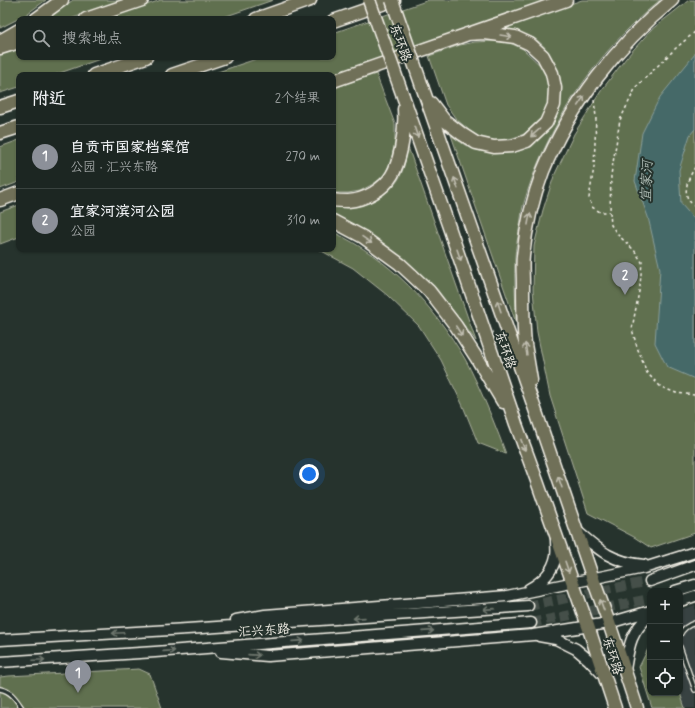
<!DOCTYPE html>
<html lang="zh">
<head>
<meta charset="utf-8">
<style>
	:root { --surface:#1c2622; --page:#29322f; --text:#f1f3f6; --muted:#a0a5a5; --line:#3a4340; --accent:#8c9099 }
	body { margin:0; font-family:Mynerve,"LXGW WenKai TC",sans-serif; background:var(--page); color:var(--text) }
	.controls { position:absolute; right:12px; bottom:12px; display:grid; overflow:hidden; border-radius:8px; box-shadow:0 1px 3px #0004 }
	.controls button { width:36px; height:36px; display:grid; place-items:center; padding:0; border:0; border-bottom:1px solid var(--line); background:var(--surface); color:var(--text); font:20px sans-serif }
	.you { position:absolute; left:309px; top:474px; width:14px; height:14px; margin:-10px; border:3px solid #fff; border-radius:50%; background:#1a73e8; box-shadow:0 0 0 6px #1a73e833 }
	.badge { display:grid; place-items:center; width:26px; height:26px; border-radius:50%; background:var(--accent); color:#fff; font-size:13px; font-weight:700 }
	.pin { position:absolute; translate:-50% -33px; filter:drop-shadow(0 1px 2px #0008) }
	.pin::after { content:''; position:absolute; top:21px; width:14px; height:12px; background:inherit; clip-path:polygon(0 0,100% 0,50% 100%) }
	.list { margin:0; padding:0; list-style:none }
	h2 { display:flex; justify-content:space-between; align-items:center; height:52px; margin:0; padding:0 16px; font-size:17px }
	h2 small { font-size:13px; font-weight:400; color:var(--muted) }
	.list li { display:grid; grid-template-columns:26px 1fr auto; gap:12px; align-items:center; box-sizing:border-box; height:64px; padding:0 16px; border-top:1px solid var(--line) }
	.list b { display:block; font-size:15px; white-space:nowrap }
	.list p { margin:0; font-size:13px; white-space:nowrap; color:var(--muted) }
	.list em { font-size:13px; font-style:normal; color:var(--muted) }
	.icon { flex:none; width:22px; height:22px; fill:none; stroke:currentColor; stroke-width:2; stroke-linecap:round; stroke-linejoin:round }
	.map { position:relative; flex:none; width:695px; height:708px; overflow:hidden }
	.search { position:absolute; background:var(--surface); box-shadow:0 1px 3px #0004; left:16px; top:16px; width:320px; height:44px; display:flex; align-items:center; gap:10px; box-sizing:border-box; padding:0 14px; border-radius:8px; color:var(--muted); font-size:15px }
	.panel { position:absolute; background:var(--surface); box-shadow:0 1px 3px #0004; left:16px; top:72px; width:320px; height:180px; border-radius:8px }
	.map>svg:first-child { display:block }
</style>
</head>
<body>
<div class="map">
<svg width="695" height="708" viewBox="0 0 695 708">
	<rect width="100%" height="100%" fill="#26332d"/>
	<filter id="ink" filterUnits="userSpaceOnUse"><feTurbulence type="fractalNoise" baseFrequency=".025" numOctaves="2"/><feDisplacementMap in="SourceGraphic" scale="8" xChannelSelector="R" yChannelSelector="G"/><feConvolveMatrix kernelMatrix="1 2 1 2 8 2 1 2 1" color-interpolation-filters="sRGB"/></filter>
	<g filter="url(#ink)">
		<!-- built -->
		<path fill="#374242" d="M695 605V708H685L680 693V610Z"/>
		<!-- green -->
		<path fill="#606f50" stroke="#aab09c" d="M0 0H46L24 16 0 28Z
			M73 0H125L70 19H47Z
			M161 0H273L218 19H106Z
			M429 0H549L331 75H209L262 57H333V33Z
			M582 0H660C597 51 545 127 523 206 521 214 521 222 519 230 518 239 515 248 515 257 514 279 516 301 516 323L451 135C457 140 464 145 471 148 484 153 506 155 519 151 528 148 535 142 542 135 562 114 568 87 553 60 549 54 545 46 538 41 530 34 512 31 501 28Z
			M689 0H695V533L651 548 634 537 588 513 550 396 537 332 533 290 534 246 543 210 554 176 574 134 601 91 626 58 651 30Z
			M495 41 510 43 523 49 544 69 548 81 549 97 546 110 539 122 527 133 513 138 498 141 483 139 470 131 456 119 446 105 429 56 460 45 475 42Z
			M19 49V57H106L54 75H19V87L0 93V55Z
			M376 74 395 124V142L391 161 384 176 373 184 360 191 348 193H333V90L340 86Z
			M19 140V182L0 189V147Z
			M408 147 476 341 436 288 404 259 367 232 333 214V206C339 206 346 208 352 207 370 205 388 195 398 180 404 170 406 158 408 147Z
			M19 205V237L0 244V212Z
			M333 232C389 258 434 306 465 359 469 366 472 373 476 381 487 405 497 429 506 454L478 443 463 406 441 360 419 326 387 295 353 268 318 249H333Z
			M650 645V693H680L685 708H652L639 667Z
			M139 669 150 674 162 708H0V677L9 676Z"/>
		<!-- water -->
		<path fill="#446967" stroke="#8a9f9b" d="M695 54V129L690 135 679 170 681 204 695 220V379L667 367 655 343 660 269 648 217 635 181 642 133 660 97Z"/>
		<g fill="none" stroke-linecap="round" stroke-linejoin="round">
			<!-- secondary-tunnel -->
			<path stroke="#455049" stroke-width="10" stroke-dasharray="10 5" stroke-linecap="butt" d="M528 606 650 581
				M531 623 650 599"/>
			<!-- service casing -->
			<g stroke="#f4f1e8" stroke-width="6">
				<path id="service" d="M680 635C683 628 688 625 695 623
					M680 647 695 690
					M0 689C11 691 16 699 22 708"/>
			</g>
			<!-- secondary casing -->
			<g stroke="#f4f1e8" stroke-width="13">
				<path id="secondary" d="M577 531C600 551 612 562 644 565
					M650 581 695 565
					M529 589C542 582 553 572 556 556 557 551 556 545 556 540
					M675 591 695 585
					M680 601 695 596
					M236 620 265 615 507 596 644 568 695 552
					M539 636 556 639 576 649 589 660 604 676
					M0 640 187 629 528 606
					M221 652 268 656 533 635 609 623 650 611
					M0 662 155 652 531 623
					M625 670C629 645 630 633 650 615"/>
			</g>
			<!-- trunk casing -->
			<g stroke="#f4f1e8" stroke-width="15">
				<path id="trunk" d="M36 19 62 0
					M86 19 142 0
					M256 19 310 0
					M333 21 394 0
					M0 41 19 30
					M0 48 19 42
					M94 75 146 57
					M172 75 225 57
					M333 81 566 0
					M423 89 537 415 593 579 609 623 637 708
					M403 96 449 227 516 424 537 481 588 626 615 708
					M431 103 444 120 462 134 476 143 494 147 512 146 527 141 546 123 554 105 555 88 552 73 543 56 530 44 515 37 485 33 467 34
					M0 107 19 101
					M0 133 19 127
					M0 200 19 193
					M333 200C338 201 343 201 348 201 365 200 384 189 392 175 397 167 399 158 401 149 404 135 405 123 404 109
					M333 221 363 237 400 264 429 291 456 326 476 357 503 402
					M531 380C529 368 527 356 525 344 523 324 523 304 523 283 523 274 522 265 523 256 526 228 533 197 543 171 570 105 617 45 672 0"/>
			</g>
			<!-- path -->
			<path stroke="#f4f1e8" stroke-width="1.5" stroke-dasharray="3 3" stroke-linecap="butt" d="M695 32 676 48 636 87 620 120 611 175 610 212 611 225 618 235 634 250 642 262 640 286 632 329 637 347 647 373 661 387 676 393 695 395
				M594 100 596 117 594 167 589 198 592 207 600 212H610
				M695 167C690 176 683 188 688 199 690 202 693 205 695 207"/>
			<!-- service -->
			<use href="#service" stroke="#26332d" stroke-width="3.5"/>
			<!-- secondary -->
			<use href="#secondary" stroke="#26332d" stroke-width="10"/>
			<!-- trunk -->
			<use href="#trunk" stroke="#706f59" stroke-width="12"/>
			<!-- trunk-bridge casing -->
			<g stroke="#f4f1e8" stroke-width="15" stroke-linecap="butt">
				<path id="trunk-bridge" d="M369 0 403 96
					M392 0 423 89"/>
			</g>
			<!-- trunk-bridge -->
			<use href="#trunk-bridge" stroke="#706f59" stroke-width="12"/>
		</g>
		<!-- one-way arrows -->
		<defs><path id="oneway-shaft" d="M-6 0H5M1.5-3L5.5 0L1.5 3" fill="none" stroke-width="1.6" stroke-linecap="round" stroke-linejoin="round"/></defs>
		<g stroke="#bfbdaf">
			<use href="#oneway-shaft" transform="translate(506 36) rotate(9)"/>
			<use href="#oneway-shaft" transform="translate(581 101) rotate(-56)"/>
			<use href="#oneway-shaft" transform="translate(416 132) rotate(71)"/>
			<use href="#oneway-shaft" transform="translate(535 133) rotate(139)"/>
			<use href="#oneway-shaft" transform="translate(456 183) rotate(-110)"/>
			<use href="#oneway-shaft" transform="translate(529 219) rotate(-80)"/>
			<use href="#oneway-shaft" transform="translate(367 240) rotate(35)"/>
			<use href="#oneway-shaft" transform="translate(459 255) rotate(71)"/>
			<use href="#oneway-shaft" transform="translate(499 306) rotate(-109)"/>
			<use href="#oneway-shaft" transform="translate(459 331) rotate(57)"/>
			<use href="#oneway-shaft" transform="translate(526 349) rotate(-99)"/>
			<use href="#oneway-shaft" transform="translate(523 445) rotate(69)"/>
			<use href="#oneway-shaft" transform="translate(560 482) rotate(-109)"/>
			<use href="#oneway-shaft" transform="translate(567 567) rotate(71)"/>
			<use href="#oneway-shaft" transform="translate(602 605) rotate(-110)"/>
		</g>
		<g stroke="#6e766e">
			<use href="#oneway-shaft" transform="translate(489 609) rotate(176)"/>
			<use href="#oneway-shaft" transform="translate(359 618) rotate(176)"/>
			<use href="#oneway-shaft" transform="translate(428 631) rotate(-4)"/>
			<use href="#oneway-shaft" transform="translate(118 633) rotate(177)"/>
			<use href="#oneway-shaft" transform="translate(298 641) rotate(-4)"/>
			<use href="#oneway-shaft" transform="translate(169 651) rotate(-4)"/>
			<use href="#oneway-shaft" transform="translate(254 655) rotate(4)"/>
			<use href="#oneway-shaft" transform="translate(39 660) rotate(-3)"/>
		</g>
	</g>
	<g text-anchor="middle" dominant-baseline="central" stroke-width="4" stroke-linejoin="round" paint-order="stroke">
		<!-- street labels -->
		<g font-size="13" fill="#f4f1e8" stroke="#26332d">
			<text transform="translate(400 43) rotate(70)">东环路</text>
			<text transform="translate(505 350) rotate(71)">东环路</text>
			<text transform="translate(264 631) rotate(-4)">汇兴东路</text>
			<text transform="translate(612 656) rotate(72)">东环路</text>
		</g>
		<!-- water labels -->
		<g font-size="14" font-style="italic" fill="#aebbb4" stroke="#26332d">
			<text transform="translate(647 181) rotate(-88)">宜家河</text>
		</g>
	</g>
</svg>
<div class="controls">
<button>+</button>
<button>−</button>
<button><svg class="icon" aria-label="locate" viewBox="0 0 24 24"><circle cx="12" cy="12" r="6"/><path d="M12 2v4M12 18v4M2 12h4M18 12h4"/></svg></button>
</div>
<div class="you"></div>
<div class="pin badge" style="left:78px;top:693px">1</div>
<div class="pin badge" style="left:625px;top:295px">2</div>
<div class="search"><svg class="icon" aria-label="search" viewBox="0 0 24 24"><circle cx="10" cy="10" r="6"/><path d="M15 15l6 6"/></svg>搜索地点</div>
<section class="panel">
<h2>附近<small>2个结果</small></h2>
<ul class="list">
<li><span class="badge">1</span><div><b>自贡市国家档案馆</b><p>公园 · 汇兴东路</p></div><em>270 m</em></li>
<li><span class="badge">2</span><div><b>宜家河滨河公园</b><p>公园</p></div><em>310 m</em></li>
</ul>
</section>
</div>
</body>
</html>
